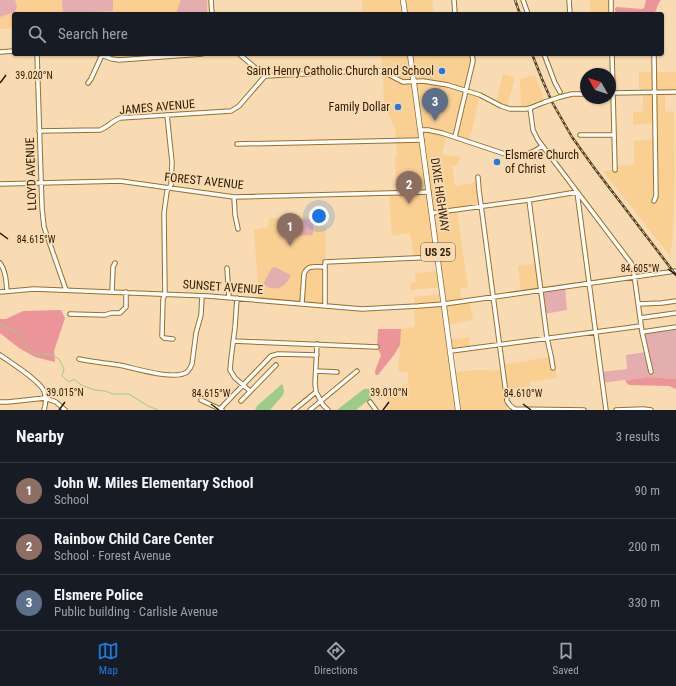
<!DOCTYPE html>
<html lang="en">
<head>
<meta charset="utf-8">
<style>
	:root { --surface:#171b24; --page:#242831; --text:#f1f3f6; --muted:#9ea1a6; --line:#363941; --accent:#2279e3 }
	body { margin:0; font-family:"Roboto Condensed",sans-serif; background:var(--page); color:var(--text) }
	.compass { position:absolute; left:580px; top:68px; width:36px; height:36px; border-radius:50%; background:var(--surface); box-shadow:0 1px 3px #0004; rotate:309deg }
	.you { position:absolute; left:319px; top:216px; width:14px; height:14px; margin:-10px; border:3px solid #fff; border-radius:50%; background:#1a73e8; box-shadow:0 0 0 6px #1a73e833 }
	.badge { display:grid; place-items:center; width:26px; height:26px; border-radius:50%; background:var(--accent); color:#fff; font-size:13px; font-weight:700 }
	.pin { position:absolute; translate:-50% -33px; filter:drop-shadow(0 1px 2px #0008) }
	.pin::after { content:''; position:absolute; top:21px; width:14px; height:12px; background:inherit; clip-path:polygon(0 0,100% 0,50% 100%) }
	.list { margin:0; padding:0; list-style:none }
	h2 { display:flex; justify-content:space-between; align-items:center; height:52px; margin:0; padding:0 16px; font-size:17px }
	h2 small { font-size:13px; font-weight:400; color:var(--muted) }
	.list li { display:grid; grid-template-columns:26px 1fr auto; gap:12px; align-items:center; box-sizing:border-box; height:56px; padding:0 16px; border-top:1px solid var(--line) }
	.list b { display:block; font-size:15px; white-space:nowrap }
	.list p { margin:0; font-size:13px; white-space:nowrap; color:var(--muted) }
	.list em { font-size:13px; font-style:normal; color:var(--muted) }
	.icon { flex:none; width:22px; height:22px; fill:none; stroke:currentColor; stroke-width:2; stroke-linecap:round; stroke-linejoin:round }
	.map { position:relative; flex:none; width:676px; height:410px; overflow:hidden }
	.search { position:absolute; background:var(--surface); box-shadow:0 1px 3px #0004; left:12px; right:12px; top:12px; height:44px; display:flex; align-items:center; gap:10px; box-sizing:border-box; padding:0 14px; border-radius:4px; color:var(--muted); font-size:15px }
	.sheet { height:220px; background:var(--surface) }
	nav { display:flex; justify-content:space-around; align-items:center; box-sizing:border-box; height:56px; border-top:1px solid var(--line); background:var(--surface); font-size:11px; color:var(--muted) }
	nav a { display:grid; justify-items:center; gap:2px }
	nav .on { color:var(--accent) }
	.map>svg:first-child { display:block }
</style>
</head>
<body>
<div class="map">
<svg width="676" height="410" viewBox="0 0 676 410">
	<rect width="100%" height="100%" fill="#f8dbb2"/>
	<!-- built -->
	<path fill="#facf92" d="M0 0H211L212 14H14V28L0 29Z
		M362 0H432L434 14H362Z
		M590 0H611V14H590Z
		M381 54H472L473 59 466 91 480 95 469 142 447 135 442 154 460 157 458 165H452L455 186 478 182 481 207 457 210 468 288 460 289 462 301 469 300 473 320 447 325 449 340 469 337 470 348 451 351 454 372 479 370 503 371 502 365 553 356 557 378 530 382V386L506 390 507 401V410H387L386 391 408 384V372H398L401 329 415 327 414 297 443 294 442 287 410 290V283L416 282 415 273 440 271 438 257 414 258 410 233 392 236 389 193 396 192 395 157H397L396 140 395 129 384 104 383 72 382 71Z
		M639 72H676V92L665 93V112L674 111 675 173 673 235 670 256 603 171 615 170V166L634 165V141L655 139 654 123 633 125V112L643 111V93H639Z
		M503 74 515 77 507 108 496 104Z
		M535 75 545 102 521 110 520 79Z
		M323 216 322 227H326L325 262V305L259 300 254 230 268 227 270 218Z
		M537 263 541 290 521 292 518 266Z"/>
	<!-- green -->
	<path fill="#e4adaf" d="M0 0H15L17 7 15 12 0 17Z
		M62 0H113V11L63 13Z
		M181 0H207V14H176L179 5Z
		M313 219V235L288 236 287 220Z
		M275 267 291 275C285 288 275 293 263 284L272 268Z
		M565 286 567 310 544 314 541 290Z
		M676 327V379L647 377 602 383 601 372 627 369 626 355 646 352 642 332Z"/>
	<!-- forest -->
	<path fill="#eb9599" d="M646 0H661C657 4 657 10 654 14H620L615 11V8L617 7 642 9 644 8Z
		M61 310 65 318 54 351 55 362 35 357 19 348 0 333V319H6L23 311Z
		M378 329H401L400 345 394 355 378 375H376L375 374C375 369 379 361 381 355L377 347Z
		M647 377 676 379V389L669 386 629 385 626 382V380Z"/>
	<!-- water -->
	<path fill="#9dcb88" d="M282 384 283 386 284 391 283 395 271 409 270 410H255L257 406Z
		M364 389H369L373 394 372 397 356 410H337Z"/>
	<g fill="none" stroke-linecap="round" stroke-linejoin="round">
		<!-- stream -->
		<path stroke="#9dcb88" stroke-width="1" d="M0 324 16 332 28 349 39 355 50 354 59 359 64 369 62 376 69 382 74 379 81 385 95 390 105 391 113 394H129L148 406 158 410"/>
		<!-- minor casing -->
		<g stroke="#9b6f25" stroke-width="5.5">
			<path id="minor" d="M211 0 212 14
				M454 0 455 14
				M523 0 528 14
				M569 0 570 14
				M611 0V14
				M0 52 14 51
				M37 54 42 208 44 227 66 290
				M98 54 112 59 119 60 202 54
				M239 54 265 76 377 70 386 73 397 79 403 82 423 81 448 85 480 95 501 106 510 109H526L530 108 545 102
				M544 54 555 83 560 92
				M612 54 615 170
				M654 54 656 196 654 201
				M88 83 91 79 102 55
				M611 93 676 92
				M560 97 572 94H586
				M530 108 533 130 538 140 631 263 633 267 642 332 651 372
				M167 115 172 162 171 185 167 191 164 213 165 294 163 299 162 336 164 338 173 339
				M421 130H428L442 133 508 155C520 157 532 154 542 146
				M39 131 100 130C108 127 112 121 120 118L231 111 239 106 265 76
				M580 135H613
				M455 137 462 107 473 61 472 54
				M237 144 422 140
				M478 177 479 190 507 401C509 405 511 407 515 409L584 410
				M0 184 120 181 234 197 429 192
				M234 197 235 215 238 229
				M529 200 547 338 551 356 553 368
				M432 213 529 200 577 192 606 410
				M0 263C6 271 6 281 7 291
				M227 268 229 297
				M0 292 34 289 208 296 362 309 418 306 444 304 676 271
				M112 292 113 267 115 263
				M237 298 235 327 231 359 230 370 235 378 250 391
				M302 303 304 274C308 264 316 267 325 267
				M638 304 662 303 676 301
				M325 305V262L438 257
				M70 314 105 315 111 313H120L126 307V292
				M640 318 676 313
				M642 332 676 327
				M233 341 377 347
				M317 344 315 384 316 392 323 405 328 410
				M451 351 641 326
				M0 355C11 363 39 380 44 391 46 397 46 404 44 410
				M79 359C92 362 106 363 119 365 135 368 174 381 187 372 189 370 191 367 192 364L196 333 201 315 202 296
				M316 371 337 372
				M201 400 222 410
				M241 401 276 365
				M0 402H8L45 398 56 402 65 410
				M370 402 376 410
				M220 409 271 356 278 354 317 355
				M294 410 316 392
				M310 410 357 371
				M616 410 643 409 651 410"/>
		</g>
		<!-- major casing -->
		<g stroke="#9b6f25" stroke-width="6">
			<path id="major" d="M403 0 405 14
				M410 54 458 410"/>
		</g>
		<!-- minor -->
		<use href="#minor" stroke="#fff" stroke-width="3.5"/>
		<!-- major -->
		<use href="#major" stroke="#fff" stroke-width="4.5"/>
		<!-- rail casing -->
		<g stroke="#554123" stroke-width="2.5">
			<path id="rail" d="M515 0 520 14
				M532 54 542 79 552 102 572 137 595 169 676 275"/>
		</g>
		<!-- rail -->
		<use href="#rail" stroke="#f8dbb2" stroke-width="1" stroke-dasharray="3" stroke-linecap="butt"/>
		<!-- minor-bridge casing -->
		<g stroke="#9b6f25" stroke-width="5.5" stroke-linecap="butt">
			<path id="minor-bridge" d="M545 102 560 97"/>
		</g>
		<!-- minor-bridge -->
		<use href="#minor-bridge" stroke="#fff" stroke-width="3.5"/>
	</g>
	<!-- ticks -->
	<path fill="none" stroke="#2d1b00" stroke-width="1.5" d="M0 83 6 75M0 233 8 239M668 269 676 275M211 404 219 410M523 404 531 410M59 410 65 402M383 410 389 402"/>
	<!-- markers -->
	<g fill="#2279e3" stroke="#f8dbb2" stroke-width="1.5">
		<circle cx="442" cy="71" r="4"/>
		<circle cx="398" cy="107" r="4"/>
		<circle cx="497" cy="162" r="4"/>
	</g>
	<g text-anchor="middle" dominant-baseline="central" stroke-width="3.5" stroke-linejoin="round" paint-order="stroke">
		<!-- shield labels -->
		<rect fill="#f8dbb2" stroke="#6a5535" stroke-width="1" x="421" y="243" width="34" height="18" rx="3"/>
		<g font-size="11" font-weight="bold" fill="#2d1b00">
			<text x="438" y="252">US 25</text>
		</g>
		<!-- poi labels -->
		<g font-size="12" fill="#2d1b00" stroke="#f8dbb2" text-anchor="end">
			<text x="434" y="71">Saint Henry Catholic Church and School</text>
			<text x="390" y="107">Family Dollar</text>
			<text x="505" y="155" text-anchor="start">Elsmere Church<tspan x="505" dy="14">of Christ</tspan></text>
		</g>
		<!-- street labels -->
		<g font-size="12" fill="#2d1b00" stroke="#f8dbb2">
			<text transform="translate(157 107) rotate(-5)">JAMES AVENUE</text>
			<text transform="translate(31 174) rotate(-92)">LLOYD AVENUE</text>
			<text transform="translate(204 181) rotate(6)">FOREST AVENUE</text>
			<text transform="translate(440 195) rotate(82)">DIXIE HIGHWAY</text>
			<text transform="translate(223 287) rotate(4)">SUNSET AVENUE</text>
		</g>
	</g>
	<g font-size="10" text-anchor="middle" fill="#2d1b00" stroke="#f8dbb2" stroke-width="3.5" stroke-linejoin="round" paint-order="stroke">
		<text x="34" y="79">39.020°N</text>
		<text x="36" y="243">84.615°W</text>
		<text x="640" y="272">84.605°W</text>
		<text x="65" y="396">39.015°N</text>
		<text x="389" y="396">39.010°N</text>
		<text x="211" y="397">84.615°W</text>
		<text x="523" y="397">84.610°W</text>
	</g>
</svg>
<svg class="compass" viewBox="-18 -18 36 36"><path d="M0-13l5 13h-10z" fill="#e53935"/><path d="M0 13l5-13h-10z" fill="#9ea1a6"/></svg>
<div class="you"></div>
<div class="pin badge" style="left:290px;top:246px;background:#8d6e63">1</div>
<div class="pin badge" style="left:409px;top:204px;background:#8d6e63">2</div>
<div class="pin badge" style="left:435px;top:121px;background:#5c6f8a">3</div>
<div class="search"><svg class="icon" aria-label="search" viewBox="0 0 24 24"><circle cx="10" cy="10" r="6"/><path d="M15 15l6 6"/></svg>Search here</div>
</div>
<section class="sheet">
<h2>Nearby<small>3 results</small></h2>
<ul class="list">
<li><span class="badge" style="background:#8d6e63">1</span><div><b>John W. Miles Elementary School</b><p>School</p></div><em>90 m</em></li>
<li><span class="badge" style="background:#8d6e63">2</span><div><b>Rainbow Child Care Center</b><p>School · Forest Avenue</p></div><em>200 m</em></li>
<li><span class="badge" style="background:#5c6f8a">3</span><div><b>Elsmere Police</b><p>Public building · Carlisle Avenue</p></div><em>330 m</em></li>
</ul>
</section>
<nav>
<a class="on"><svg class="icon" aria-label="map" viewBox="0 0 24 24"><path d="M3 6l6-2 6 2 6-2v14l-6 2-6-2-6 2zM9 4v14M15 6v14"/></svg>Map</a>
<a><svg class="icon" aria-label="directions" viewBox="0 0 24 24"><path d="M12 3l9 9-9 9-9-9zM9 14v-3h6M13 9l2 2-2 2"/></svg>Directions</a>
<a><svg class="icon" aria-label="saved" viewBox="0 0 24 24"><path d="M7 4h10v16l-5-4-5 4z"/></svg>Saved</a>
</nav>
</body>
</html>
